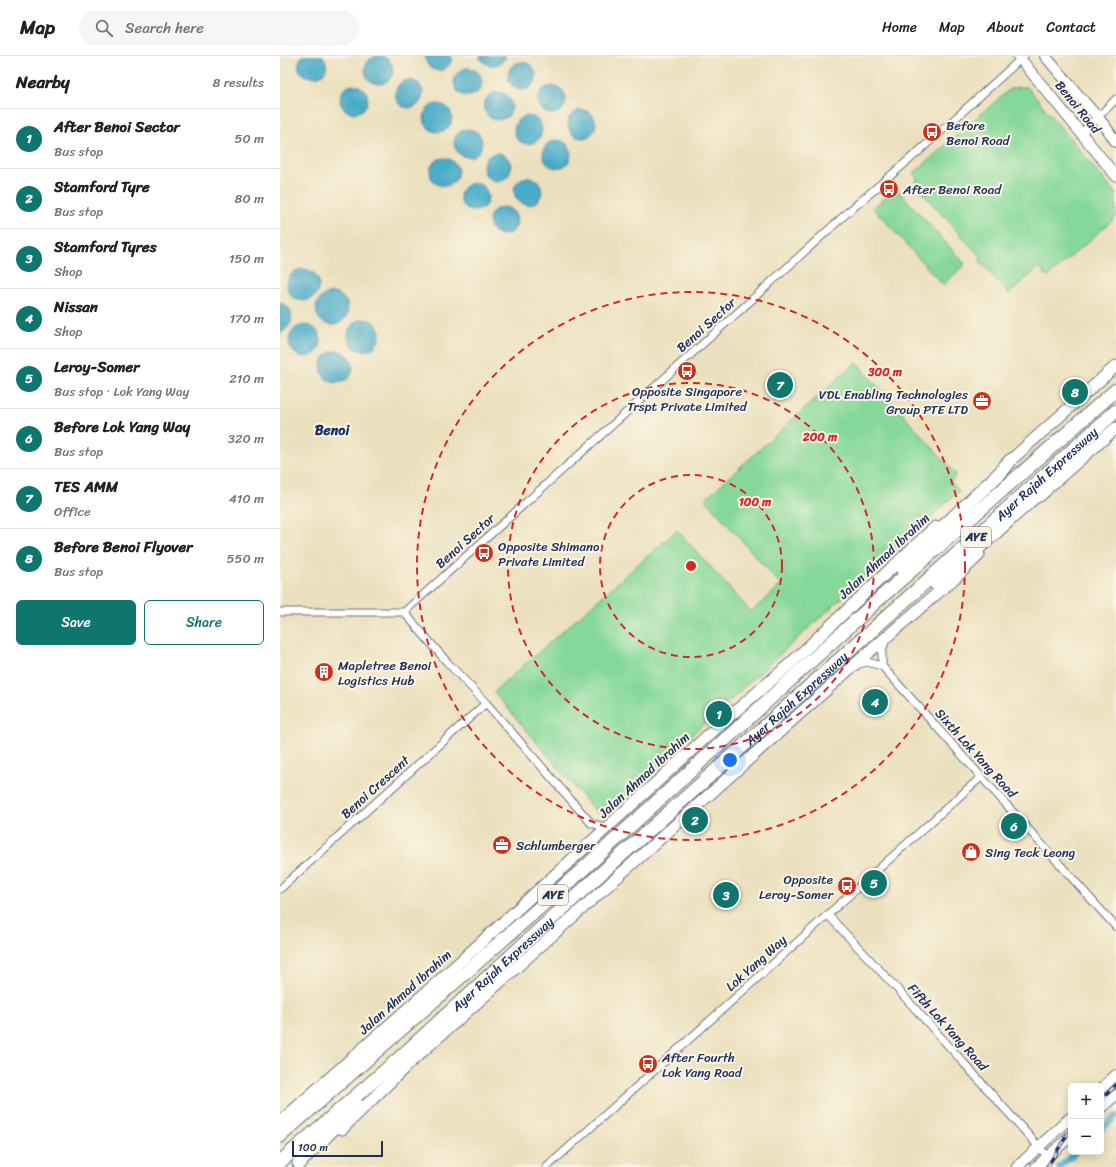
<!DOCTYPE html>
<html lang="en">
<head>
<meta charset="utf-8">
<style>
	:root { --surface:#fff; --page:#f6f6f6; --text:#202124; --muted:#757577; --line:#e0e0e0; --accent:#0f766e }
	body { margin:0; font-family:Sriracha,sans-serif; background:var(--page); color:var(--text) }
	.controls { position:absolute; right:12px; bottom:12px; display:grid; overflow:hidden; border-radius:6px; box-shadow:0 2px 10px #0003 }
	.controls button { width:36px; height:36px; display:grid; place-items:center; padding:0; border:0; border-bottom:1px solid var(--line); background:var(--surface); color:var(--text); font:20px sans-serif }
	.scale { position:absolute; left:12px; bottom:10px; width:91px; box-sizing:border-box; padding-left:4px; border:2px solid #1b2f5e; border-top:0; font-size:11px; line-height:14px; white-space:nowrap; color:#1b2f5e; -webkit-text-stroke:3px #fcf5e5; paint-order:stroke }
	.you { position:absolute; left:450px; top:704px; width:14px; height:14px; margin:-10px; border:3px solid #fff; border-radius:50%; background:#1a73e8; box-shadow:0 0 0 6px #1a73e833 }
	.badge { display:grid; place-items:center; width:26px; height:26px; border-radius:50%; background:var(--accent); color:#fff; font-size:13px; font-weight:700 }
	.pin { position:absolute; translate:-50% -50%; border:2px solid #fff; box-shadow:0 1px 4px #0006 }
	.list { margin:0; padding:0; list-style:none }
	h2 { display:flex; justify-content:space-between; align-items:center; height:52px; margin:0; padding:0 16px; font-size:17px }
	h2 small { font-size:13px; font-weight:400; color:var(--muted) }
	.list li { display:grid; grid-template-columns:26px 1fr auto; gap:12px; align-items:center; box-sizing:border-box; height:60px; padding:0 16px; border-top:1px solid var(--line) }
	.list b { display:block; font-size:15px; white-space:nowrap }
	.list p { margin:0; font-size:13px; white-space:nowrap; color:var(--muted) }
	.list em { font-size:13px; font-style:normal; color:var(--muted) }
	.actions { display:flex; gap:8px; padding:12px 16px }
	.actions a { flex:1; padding:9px 0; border:1px solid var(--accent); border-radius:6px; text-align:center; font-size:14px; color:var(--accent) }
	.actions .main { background:var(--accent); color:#fff }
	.icon { flex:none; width:22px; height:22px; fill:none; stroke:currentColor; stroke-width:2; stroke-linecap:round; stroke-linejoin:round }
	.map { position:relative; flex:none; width:836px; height:1111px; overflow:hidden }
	header { display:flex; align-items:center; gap:24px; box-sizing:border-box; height:56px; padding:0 20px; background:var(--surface); border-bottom:1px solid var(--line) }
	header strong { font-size:19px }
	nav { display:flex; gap:22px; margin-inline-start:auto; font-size:14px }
	.search { width:280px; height:36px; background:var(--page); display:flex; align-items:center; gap:10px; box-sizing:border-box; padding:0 14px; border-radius:22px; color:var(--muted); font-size:15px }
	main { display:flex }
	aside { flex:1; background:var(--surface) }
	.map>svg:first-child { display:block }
</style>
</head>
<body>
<header>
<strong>Map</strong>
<div class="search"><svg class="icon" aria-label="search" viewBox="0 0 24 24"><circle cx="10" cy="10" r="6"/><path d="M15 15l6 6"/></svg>Search here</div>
<nav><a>Home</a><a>Map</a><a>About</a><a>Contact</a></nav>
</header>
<main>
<aside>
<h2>Nearby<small>8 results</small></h2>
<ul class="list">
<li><span class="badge">1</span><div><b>After Benoi Sector</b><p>Bus stop</p></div><em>50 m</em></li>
<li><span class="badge">2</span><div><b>Stamford Tyre</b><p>Bus stop</p></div><em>80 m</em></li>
<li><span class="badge">3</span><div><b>Stamford Tyres</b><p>Shop</p></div><em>150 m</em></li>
<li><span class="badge">4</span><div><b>Nissan</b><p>Shop</p></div><em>170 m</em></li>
<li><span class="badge">5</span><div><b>Leroy-Somer</b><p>Bus stop · Lok Yang Way</p></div><em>210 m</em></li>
<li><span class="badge">6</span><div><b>Before Lok Yang Way</b><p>Bus stop</p></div><em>320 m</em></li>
<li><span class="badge">7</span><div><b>TES AMM</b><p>Office</p></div><em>410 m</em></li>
<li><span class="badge">8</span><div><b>Before Benoi Flyover</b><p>Bus stop</p></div><em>550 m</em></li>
</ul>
<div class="actions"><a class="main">Save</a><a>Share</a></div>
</aside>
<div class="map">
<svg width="836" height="1111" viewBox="0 0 836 1111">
	<rect width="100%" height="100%" fill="#fcf5e5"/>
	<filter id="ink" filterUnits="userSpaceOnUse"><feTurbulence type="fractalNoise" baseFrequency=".025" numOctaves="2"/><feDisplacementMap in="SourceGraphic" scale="8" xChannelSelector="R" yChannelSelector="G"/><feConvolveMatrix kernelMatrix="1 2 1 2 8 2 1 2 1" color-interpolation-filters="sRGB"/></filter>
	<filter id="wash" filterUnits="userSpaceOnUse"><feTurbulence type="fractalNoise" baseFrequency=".012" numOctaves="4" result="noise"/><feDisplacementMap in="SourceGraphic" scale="16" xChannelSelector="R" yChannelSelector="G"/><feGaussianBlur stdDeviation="0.9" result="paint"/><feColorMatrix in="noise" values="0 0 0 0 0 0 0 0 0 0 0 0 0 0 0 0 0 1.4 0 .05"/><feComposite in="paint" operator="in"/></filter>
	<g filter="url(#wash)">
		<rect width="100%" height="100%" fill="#ebe0bd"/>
		<!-- green -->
		<path fill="#85d899" stroke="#50847c" d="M747 31 836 138V161L768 221 759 211 729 238 700 206 701 201 636 130 637 122 633 118 731 32Z
			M616 132 685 208 663 229 593 152Z
			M576 306 676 418 671 426 679 435 326 757 316 756 214 636 397 474 471 556 501 529 425 443Z"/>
		<!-- water -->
		<path fill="#47abc7" stroke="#316d92" d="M22 0H43C61 29 4 27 22 0Z
			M145 0H172C171 19 146 20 145 0Z
			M199 0H226C220 12 205 13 199 0Z
			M85 14a14 14 0 1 1 28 0a14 14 0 1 1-28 0Z
			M228 20a14 14 0 1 1 28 0a14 14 0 1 1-28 0Z
			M174 26a14 14 0 1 1 28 0a14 14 0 1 1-28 0Z
			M115 38a14 14 0 1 1 28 0a14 14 0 1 1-28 0Z
			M60 43a14 14 0 1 1 28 0a14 14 0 1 1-28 0Z
			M258 44a14 14 0 1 1 28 0a14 14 0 1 1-28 0Z
			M204 50a14 14 0 1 1 28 0a14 14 0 1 1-28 0Z
			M144 62a14 14 0 1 1 28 0a14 14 0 1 1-28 0Z
			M288 68a14 14 0 1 1 28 0a14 14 0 1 1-28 0Z
			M234 74a14 14 0 1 1 28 0a14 14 0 1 1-28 0Z
			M174 87a14 14 0 1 1 28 0a14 14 0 1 1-28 0Z
			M263 98a14 14 0 1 1 28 0a14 14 0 1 1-28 0Z
			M203 111a14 14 0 1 1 28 0a14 14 0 1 1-28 0Z
			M150 116a14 14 0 1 1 28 0a14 14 0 1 1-28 0Z
			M234 135a14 14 0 1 1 28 0a14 14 0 1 1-28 0Z
			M180 141a14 14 0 1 1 28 0a14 14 0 1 1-28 0Z
			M209 165a14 14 0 1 1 28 0a14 14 0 1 1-28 0Z
			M7 229a16 16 0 1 1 32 0a16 16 0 1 1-32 0Z
			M36 253a16 16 0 1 1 32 0a16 16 0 1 1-32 0Z
			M0 246C16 252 15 271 0 277Z
			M68 279a16 16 0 1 1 32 0a16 16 0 1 1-32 0Z
			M9 285a16 16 0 1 1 32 0a16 16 0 1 1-32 0Z
			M41 311a16 16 0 1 1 32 0a16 16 0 1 1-32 0Z"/>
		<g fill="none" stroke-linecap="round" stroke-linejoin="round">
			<!-- canal -->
			<path stroke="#47abc7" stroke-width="6" d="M821 1074 836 1060
				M779 1111 796 1096"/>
		</g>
	</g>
	<g filter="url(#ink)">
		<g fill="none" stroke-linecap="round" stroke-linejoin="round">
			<!-- street casing -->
			<g stroke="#646d7f" stroke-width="9">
				<path id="street" d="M802 77 836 43
					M0 556H124L466 249 567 157 638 96 744 0
					M124 556 167 606 206 647 311 767 320 770H329
					M579 608 587 606 602 610 836 871
					M602 610V595L606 583
					M0 833 206 647
					M548 859 621 937 768 1101
					M267 1111 701 721"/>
			</g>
			<!-- secondary casing -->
			<g stroke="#646d7f" stroke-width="12">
				<path id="secondary" d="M738 0 836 120
					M765 0 825 70 836 86
					M821 1033 836 1019
					M821 1052 836 1039
					M737 1111 791 1061
					M756 1111 791 1080"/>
			</g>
			<!-- primary casing -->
			<g stroke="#646d7f" stroke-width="13">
				<path id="primary" d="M723 411 836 310
					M760 440 765 434 836 372
					M0 1066 161 923 426 681 511 607 655 471
					M62 1073 125 1011 573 610 677 520 699 499"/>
			</g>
			<!-- highway casing -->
			<g stroke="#646d7f" stroke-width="15">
				<g id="highway">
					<path d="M622 513 656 478 722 415 730 405"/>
					<path d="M656 528 694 496 752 443 765 434"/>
					<path d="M0 1080 301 815 599 543 836 334"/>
					<path id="s1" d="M0 1106 115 1006 316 822 836 355"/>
					<path d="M19 1107 77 1049"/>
				</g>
			</g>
			<!-- street -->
			<use href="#street" stroke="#fff" stroke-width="7"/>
			<!-- secondary -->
			<use href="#secondary" stroke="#fff" stroke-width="10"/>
			<!-- primary -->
			<use href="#primary" stroke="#fff" stroke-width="11"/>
			<!-- highway -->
			<use href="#highway" stroke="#fff" stroke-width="13"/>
			<!-- rail casing -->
			<g stroke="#1b2f5e" stroke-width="3.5">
				<path id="rail" d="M821 1044 836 1029
					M767 1111 791 1073"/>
			</g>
			<!-- rail -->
			<use href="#rail" stroke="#fcf5e5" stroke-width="2" stroke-dasharray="6" stroke-linecap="butt"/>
		</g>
	</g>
	<!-- distance rings -->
	<g fill="none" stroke="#d62828" stroke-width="2" stroke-dasharray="7 5">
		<circle cx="411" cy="510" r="91"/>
		<circle cx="411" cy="510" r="183"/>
		<circle cx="411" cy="510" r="274"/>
	</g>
	<!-- icons -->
	<defs>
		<g id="bus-disc" transform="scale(1)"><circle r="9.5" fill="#c8321e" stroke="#fcf5e5"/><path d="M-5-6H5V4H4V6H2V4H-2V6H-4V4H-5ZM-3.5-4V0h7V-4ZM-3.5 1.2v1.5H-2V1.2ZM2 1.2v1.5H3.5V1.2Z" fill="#fff"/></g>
		<g id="office-disc" transform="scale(1)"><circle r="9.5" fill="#c8321e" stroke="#fcf5e5"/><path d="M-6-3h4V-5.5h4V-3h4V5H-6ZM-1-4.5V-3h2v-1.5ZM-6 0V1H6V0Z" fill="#fff"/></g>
		<g id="building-disc" transform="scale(1)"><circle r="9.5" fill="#c8321e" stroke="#fcf5e5"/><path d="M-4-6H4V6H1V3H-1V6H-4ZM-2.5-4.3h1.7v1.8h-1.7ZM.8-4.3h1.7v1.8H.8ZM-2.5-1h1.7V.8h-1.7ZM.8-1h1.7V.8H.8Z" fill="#fff"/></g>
		<g id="shop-disc" transform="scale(1)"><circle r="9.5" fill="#c8321e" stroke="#fcf5e5"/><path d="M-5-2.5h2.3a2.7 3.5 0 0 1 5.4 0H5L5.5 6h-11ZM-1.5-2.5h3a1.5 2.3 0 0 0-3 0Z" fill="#fff"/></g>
	</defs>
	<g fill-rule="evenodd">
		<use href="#bus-disc" x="652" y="76"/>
		<use href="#bus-disc" x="609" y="133"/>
		<use href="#bus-disc" x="407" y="315"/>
		<use href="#office-disc" x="702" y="345"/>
		<use href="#bus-disc" x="204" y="497"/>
		<use href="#building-disc" x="44" y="616"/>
		<use href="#office-disc" x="222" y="789"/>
		<use href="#shop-disc" x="691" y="796"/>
		<use href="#bus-disc" x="567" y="830"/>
		<use href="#bus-disc" x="368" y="1008"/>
	</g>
	<g text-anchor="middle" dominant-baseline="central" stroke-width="4" stroke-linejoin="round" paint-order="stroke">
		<!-- shield labels -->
		<g fill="#fcf5e5" stroke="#5e6a86" stroke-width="1">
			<rect x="681" y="471" width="30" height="20" rx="3"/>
			<rect x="258" y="829" width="30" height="20" rx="3"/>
		</g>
		<g font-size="12" font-weight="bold" fill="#1b2f5e">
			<text x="696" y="481">AYE</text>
			<text x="273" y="839">AYE</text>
		</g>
		<!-- street labels -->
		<g font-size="13" fill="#1b2f5e" stroke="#fcf5e5">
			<text transform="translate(798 51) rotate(51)">Benoi Road</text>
			<text transform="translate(426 269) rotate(-42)">Benoi Sector</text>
			<text stroke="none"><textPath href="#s1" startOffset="1030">Ayer Rajah Expressway</textPath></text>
			<text transform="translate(185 485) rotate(-42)">Benoi Sector</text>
			<text transform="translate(604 500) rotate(-43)">Jalan Ahmad Ibrahim</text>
			<text stroke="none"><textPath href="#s1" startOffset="694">Ayer Rajah Expressway</textPath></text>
			<text transform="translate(696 697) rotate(48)">Sixth Lok Yang Road</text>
			<text transform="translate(364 719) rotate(-43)">Jalan Ahmad Ibrahim</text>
			<text transform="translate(95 731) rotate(-42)">Benoi Crescent</text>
			<text transform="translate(476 907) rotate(-42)">Lok Yang Way</text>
			<text stroke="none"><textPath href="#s1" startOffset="298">Ayer Rajah Expressway</textPath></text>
			<text transform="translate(125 936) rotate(-42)">Jalan Ahmad Ibrahim</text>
			<text transform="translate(668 971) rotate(48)">Fifth Lok Yang Road</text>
		</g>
		<!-- poi labels -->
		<g font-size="13" fill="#1b2f5e" stroke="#fcf5e5" text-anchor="start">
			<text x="666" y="69">Before<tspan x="666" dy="15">Benoi Road</tspan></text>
			<text x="623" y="133">After Benoi Road</text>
			<text x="407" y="335" text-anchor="middle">Opposite Singapore<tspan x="407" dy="15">Trspt Private Limited</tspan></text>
			<text x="688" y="338" text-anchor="end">VDL Enabling Technologies<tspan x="688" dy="15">Group PTE LTD</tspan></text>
			<text x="218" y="490">Opposite Shimano<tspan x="218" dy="15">Private Limited</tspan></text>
			<text x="58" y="609">Mapletree Benoi<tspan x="58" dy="15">Logistics Hub</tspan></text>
			<text x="236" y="789">Schlumberger</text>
			<text x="705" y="796">Sing Teck Leong</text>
			<text x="553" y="823" text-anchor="end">Opposite<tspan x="553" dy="15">Leroy-Somer</tspan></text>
			<text x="382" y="1001">After Fourth<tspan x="382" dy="15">Lok Yang Road</tspan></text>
		</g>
		<!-- neighbourhood labels -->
		<g font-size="14" font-weight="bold" fill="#1b2f5e" stroke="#fcf5e5">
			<text x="52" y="374">Benoi</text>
		</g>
	</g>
	<circle cx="411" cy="510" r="6" fill="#d62828" stroke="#fcf5e5" stroke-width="2"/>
	<g font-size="12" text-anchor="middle" font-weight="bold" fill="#d62828" stroke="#fcf5e5" stroke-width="4" stroke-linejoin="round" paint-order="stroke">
		<text x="605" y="320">300 m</text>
		<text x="540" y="385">200 m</text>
		<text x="475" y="450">100 m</text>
	</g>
</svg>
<div class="controls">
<button>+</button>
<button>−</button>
</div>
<div class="scale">100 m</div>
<div class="you"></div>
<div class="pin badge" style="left:439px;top:658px">1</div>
<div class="pin badge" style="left:415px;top:764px">2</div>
<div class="pin badge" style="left:446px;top:839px">3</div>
<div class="pin badge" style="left:595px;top:646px">4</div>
<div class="pin badge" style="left:594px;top:827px">5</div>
<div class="pin badge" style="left:734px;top:770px">6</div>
<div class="pin badge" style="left:500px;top:329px">7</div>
<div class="pin badge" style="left:795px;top:336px">8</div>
</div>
</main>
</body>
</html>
